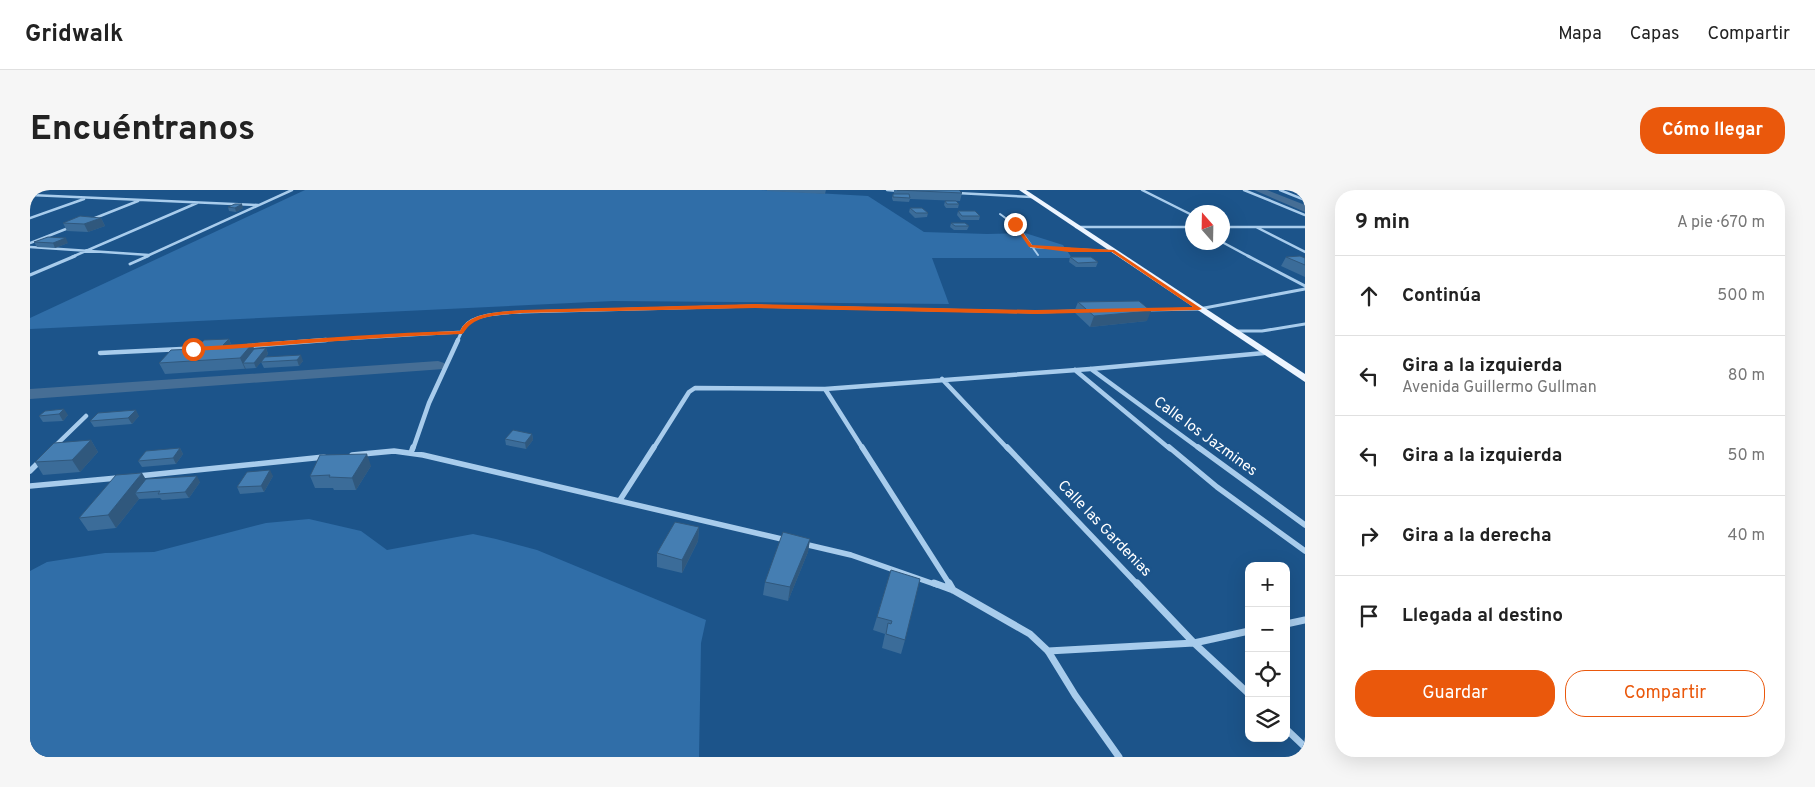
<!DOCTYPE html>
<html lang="es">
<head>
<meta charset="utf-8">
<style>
	:root { --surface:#fff; --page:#f6f6f6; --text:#222; --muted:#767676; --line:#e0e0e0; --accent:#ea580c }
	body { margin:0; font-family:Overpass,sans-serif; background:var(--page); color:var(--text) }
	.controls { position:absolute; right:15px; bottom:15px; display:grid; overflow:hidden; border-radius:10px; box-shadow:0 5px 20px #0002 }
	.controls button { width:45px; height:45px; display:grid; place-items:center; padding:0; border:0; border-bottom:1px solid var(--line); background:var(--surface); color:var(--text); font:25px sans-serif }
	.compass { position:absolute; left:1155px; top:15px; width:45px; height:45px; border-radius:50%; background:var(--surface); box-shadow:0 5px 20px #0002; rotate:340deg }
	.stop { position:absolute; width:15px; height:15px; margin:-11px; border:4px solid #ea580c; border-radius:50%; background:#fff }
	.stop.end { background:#ea580c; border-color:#fff; box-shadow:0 1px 5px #0008 }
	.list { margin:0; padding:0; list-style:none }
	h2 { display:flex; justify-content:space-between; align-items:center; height:65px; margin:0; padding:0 20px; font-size:21px }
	h2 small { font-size:16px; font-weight:400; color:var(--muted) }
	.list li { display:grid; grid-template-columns:32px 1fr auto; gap:15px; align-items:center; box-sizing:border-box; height:80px; padding:0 20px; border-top:1px solid var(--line) }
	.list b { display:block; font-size:19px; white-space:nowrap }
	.list p { margin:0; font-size:16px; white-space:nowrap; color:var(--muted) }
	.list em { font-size:16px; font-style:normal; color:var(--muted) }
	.actions { display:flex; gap:10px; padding:15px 20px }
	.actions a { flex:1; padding:11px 0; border:1px solid var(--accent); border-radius:20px; text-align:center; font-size:18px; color:var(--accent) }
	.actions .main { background:var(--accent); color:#fff }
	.icon { flex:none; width:28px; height:28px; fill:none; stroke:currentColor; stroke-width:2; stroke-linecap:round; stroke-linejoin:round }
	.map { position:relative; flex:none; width:1275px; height:567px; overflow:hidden; border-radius:20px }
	header { display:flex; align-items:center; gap:30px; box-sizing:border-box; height:70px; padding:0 25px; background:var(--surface); border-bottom:1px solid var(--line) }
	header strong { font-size:24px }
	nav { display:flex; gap:28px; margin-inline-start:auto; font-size:18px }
	.intro { display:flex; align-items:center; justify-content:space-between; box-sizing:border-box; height:120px; padding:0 30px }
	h1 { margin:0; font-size:35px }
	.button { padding:12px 22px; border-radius:20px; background:var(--accent); color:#fff; font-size:18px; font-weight:700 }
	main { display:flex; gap:30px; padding:0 30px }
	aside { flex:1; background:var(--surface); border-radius:20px; box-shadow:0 5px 20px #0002 }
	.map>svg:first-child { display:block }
</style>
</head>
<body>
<header>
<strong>Gridwalk</strong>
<nav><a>Mapa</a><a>Capas</a><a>Compartir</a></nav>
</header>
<div class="intro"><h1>Encuéntranos</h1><a class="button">Cómo llegar</a></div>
<main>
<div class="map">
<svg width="1275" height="567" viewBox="0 0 1275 567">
	<rect width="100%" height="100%" fill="#1c548a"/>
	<!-- green -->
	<path fill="#306ea8" d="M275 0H731L838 6 894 42 957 44 995 43 1033 55 1042 68H902L919 114 583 111 0 139V128Z
		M279 329 331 341 357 360 443 344 466 349 507 360 676 430 671 453 669 567H0V381L17 372 75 363 124 362 236 333Z"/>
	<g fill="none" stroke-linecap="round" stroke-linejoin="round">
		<!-- canal -->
		<path fill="#466e95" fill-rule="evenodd" d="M1224 0H1237L1275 15V22Z
			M408 171 414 173 416 176 414 179 0 209V199Z"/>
		<!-- service -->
		<path stroke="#a8ccec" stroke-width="2" d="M970 24 989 38 1008 65
			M1001 57 1083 61"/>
		<!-- minor-far4 -->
		<path stroke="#a8ccec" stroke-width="2.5" d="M857 0 869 1
			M1112 0 1162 25
			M1214 0 1275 25
			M1250 0 1275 10
			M927 3 1002 7
			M0 5 228 15
			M0 28 54 9
			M60 30 108 11
			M1046 37H1162
			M1192 37H1275
			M1226 37 1275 62
			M1192 52 1220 67
			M0 53 41 37
			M0 57 119 65
			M42 67 167 13
			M115 67 262 0"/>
		<!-- minor-far3 -->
		<path stroke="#a8ccec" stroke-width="3" d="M1218 66 1275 96
			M100 74 118 66
			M0 85 45 66
			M1115 120 1169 119 1275 99
			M1204 141H1232L1275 134
			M279 151 432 142
			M427 151C430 147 431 141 434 137 444 123 477 123 492 122L725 116 1005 122 1049 121"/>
		<!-- minor-far2 -->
		<path stroke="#a8ccec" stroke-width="4.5" d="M218 156 296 150
			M70 163 172 158
			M1061 179 1170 259
			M1045 180 1140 259
			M912 189 978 259
			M795 199 833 259
			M25 256 56 226
			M383 259 399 213 428 150
			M623 259 659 202 665 198 795 199 1060 179 1234 163"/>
		<!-- minor-far1 -->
		<path stroke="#a8ccec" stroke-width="5.5" d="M832 257 920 395
			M977 257 1108 395
			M1139 257 1187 297 1275 361
			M1168 257 1275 335
			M381 263 383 257
			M322 265 364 261 393 265 756 350
			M0 281 10 271
			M108 286 294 267
			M0 296 87 288
			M590 310 624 257
			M774 354 821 365 907 395"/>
		<!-- minor -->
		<path stroke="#a8ccec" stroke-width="7" d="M904 393 923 400 1000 444 1018 461 1045 505 1089 567
			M919 393 923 400
			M1107 393 1164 453 1219 504
			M1256 434 1275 430
			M1018 461 1164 453 1219 441
			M1256 539 1275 557"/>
		<!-- primary -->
		<path fill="#edf5ff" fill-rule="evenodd" d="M989 0H996L1275 184V192Z"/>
	</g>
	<!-- wall -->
	<path fill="#3b6c99" d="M737 0H796L795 4 737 1Z
		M864 0H929L932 3 930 11 880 9 879 12 863 11 862 8 863 4H864Z
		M915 11 929 14 928 18H916L914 15Z
		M198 17 213 18 206 22 199 21Z
		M880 18 898 23 897 27 885 28 879 22Z
		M928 21 950 26 949 30H931L927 25Z
		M71 28 75 36 58 42 37 41 33 33Z
		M921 33 939 36 937 40H924L920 37Z
		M4 52 38 53 25 58 7 57Z
		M1040 67 1068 72 1066 77H1046L1039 72Z
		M1256 67 1275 68V87L1251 76Z
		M1048 112 1117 131 1060 137 1044 122Z
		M199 149 201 154H222L224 159 236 158 238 164 235 167 273 171 269 176 234 178 231 172 234 168 226 178 135 184 129 173 166 159Z
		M15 221 38 225 33 231 13 232 9 226Z
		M109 226 102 234 64 237 60 231Z
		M502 244 503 250 496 259 476 255 475 249Z
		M61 250 68 262 50 282 13 285 5 272Z
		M150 258 153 264 146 274 112 277 108 271Z
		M341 276 326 300H304L303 298H285L280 286Z
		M243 286 234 302 210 304 207 297Z
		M116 289 170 292 159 308 132 310 130 308 109 309 86 338 58 341 49 328Z
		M669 337 668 351 652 383 627 377V363Z
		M780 349 778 362 758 411 733 405 735 392Z
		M861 380 875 450 871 464 852 458 855 444 843 440Z"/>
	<!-- shaded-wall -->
	<path fill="#30587d" d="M212 14 213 18 206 22 205 18Z
		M71 28 75 36 58 42 54 34Z
		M36 48 38 53 25 58 23 53Z
		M1121 121 1117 131 1060 137 1064 126Z
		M199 149 203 160 193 155Z
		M222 154 227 165 213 173 216 179H215L210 168Z
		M236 158 238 164 226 178 224 173Z
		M271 165 273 171 269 176 267 170Z
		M34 219 38 225 33 231 29 224Z
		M106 220 109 226 102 234 98 228Z
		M502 244 503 250 496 259 495 253Z
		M61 250 68 262 50 282 42 270Z
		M150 258 153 264 146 274 143 268Z
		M337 264 341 276 326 300 322 288Z
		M240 280 243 286 234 302 231 296Z
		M112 283 120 296 105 303 109 309 86 338 78 325Z
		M167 286 170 292 159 308 155 302Z
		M669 337 668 351 652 383V370Z
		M780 349 778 362 758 411 760 397Z"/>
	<!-- building -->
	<path fill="#457eb2" stroke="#30587d" d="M867 0H929L932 3Z
		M863 4H879L880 8 863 7Z
		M915 11H926L929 14H917Z
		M205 14H212L205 18 198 17Z
		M880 18H892L898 23H886Z
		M928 21H945L950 26H932Z
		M50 26 71 28 54 34 33 33Z
		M921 33H935L939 36H925Z
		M18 47 36 48 23 53 4 52Z
		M1270 66 1275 68V75L1256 67Z
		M1040 67H1061L1068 72 1048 73Z
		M1109 111 1121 121 1064 126 1048 112Z
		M199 149 193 155 222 154 210 168 129 173 141 160 166 159 174 150Z
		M236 158 224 173H213L224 159Z
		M271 165 267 170 231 172 235 167Z
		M34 219 29 224 9 226 15 221Z
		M106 220 98 228 60 231 68 223Z
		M483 240 502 244 495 253 475 249Z
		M61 250 42 270 5 272 24 253Z
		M150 258 143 268 108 271 116 261Z
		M337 264 322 288 299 287 300 285 280 286 290 265Z
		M240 280 231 296 207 297 217 282Z
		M112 283 78 325 49 328 86 285Z
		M167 286 155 302 128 304 130 301 105 303 116 289Z
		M645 332 669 337 652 370 627 363Z
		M753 342 780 349 760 397 735 392Z
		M861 380 890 389 875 450 856 444 858 433 861 434 862 431 847 427Z"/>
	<!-- route -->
	<path fill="#ea580c" d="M985 32 1002 55 1084 60 1172 119 1169 120 1005 124 725 118 492 123C475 125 454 124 440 135 436 138 435 142 432 144 342 147 252 156 163 161L160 159 163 157C252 152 341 143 430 141 439 121 473 122 492 120L725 114 1005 120 1163 117 1082 62H1039L999 57 983 34Z"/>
	<g text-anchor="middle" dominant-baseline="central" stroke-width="5" stroke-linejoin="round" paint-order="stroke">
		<!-- street labels -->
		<g font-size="15" fill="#fff" stroke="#1c548a">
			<text transform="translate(1175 247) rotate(36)">Calle los Jazmines</text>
			<text transform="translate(1074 339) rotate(46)">Calle las Gardenias</text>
		</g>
	</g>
</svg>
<div class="controls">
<button>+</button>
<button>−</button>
<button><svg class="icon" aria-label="locate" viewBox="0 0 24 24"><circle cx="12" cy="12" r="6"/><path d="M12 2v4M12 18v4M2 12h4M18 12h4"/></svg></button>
<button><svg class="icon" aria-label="layers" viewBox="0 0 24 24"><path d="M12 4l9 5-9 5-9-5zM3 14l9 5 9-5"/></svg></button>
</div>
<svg class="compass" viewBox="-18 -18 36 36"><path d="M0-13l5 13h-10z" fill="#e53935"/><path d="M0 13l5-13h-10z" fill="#767676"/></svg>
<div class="stop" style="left:163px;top:159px"></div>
<div class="stop end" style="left:985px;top:34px"></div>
</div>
<aside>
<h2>9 min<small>A pie · 670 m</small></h2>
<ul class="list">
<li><svg class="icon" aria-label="ahead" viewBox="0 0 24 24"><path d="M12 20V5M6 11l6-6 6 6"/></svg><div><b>Continúa</b></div><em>500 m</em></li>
<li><svg class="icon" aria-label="left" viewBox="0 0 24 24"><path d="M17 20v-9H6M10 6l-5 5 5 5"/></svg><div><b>Gira a la izquierda</b><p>Avenida Guillermo Gullman</p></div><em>80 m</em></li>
<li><svg class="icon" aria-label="left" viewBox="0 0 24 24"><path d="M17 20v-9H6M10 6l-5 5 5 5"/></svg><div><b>Gira a la izquierda</b></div><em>50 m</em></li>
<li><svg class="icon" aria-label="right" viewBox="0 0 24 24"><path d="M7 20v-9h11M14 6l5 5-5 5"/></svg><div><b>Gira a la derecha</b></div><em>40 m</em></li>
<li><svg class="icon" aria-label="arrive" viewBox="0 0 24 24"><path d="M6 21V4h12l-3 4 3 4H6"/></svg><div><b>Llegada al destino</b></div></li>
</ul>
<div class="actions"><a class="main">Guardar</a><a>Compartir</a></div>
</aside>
</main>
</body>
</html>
